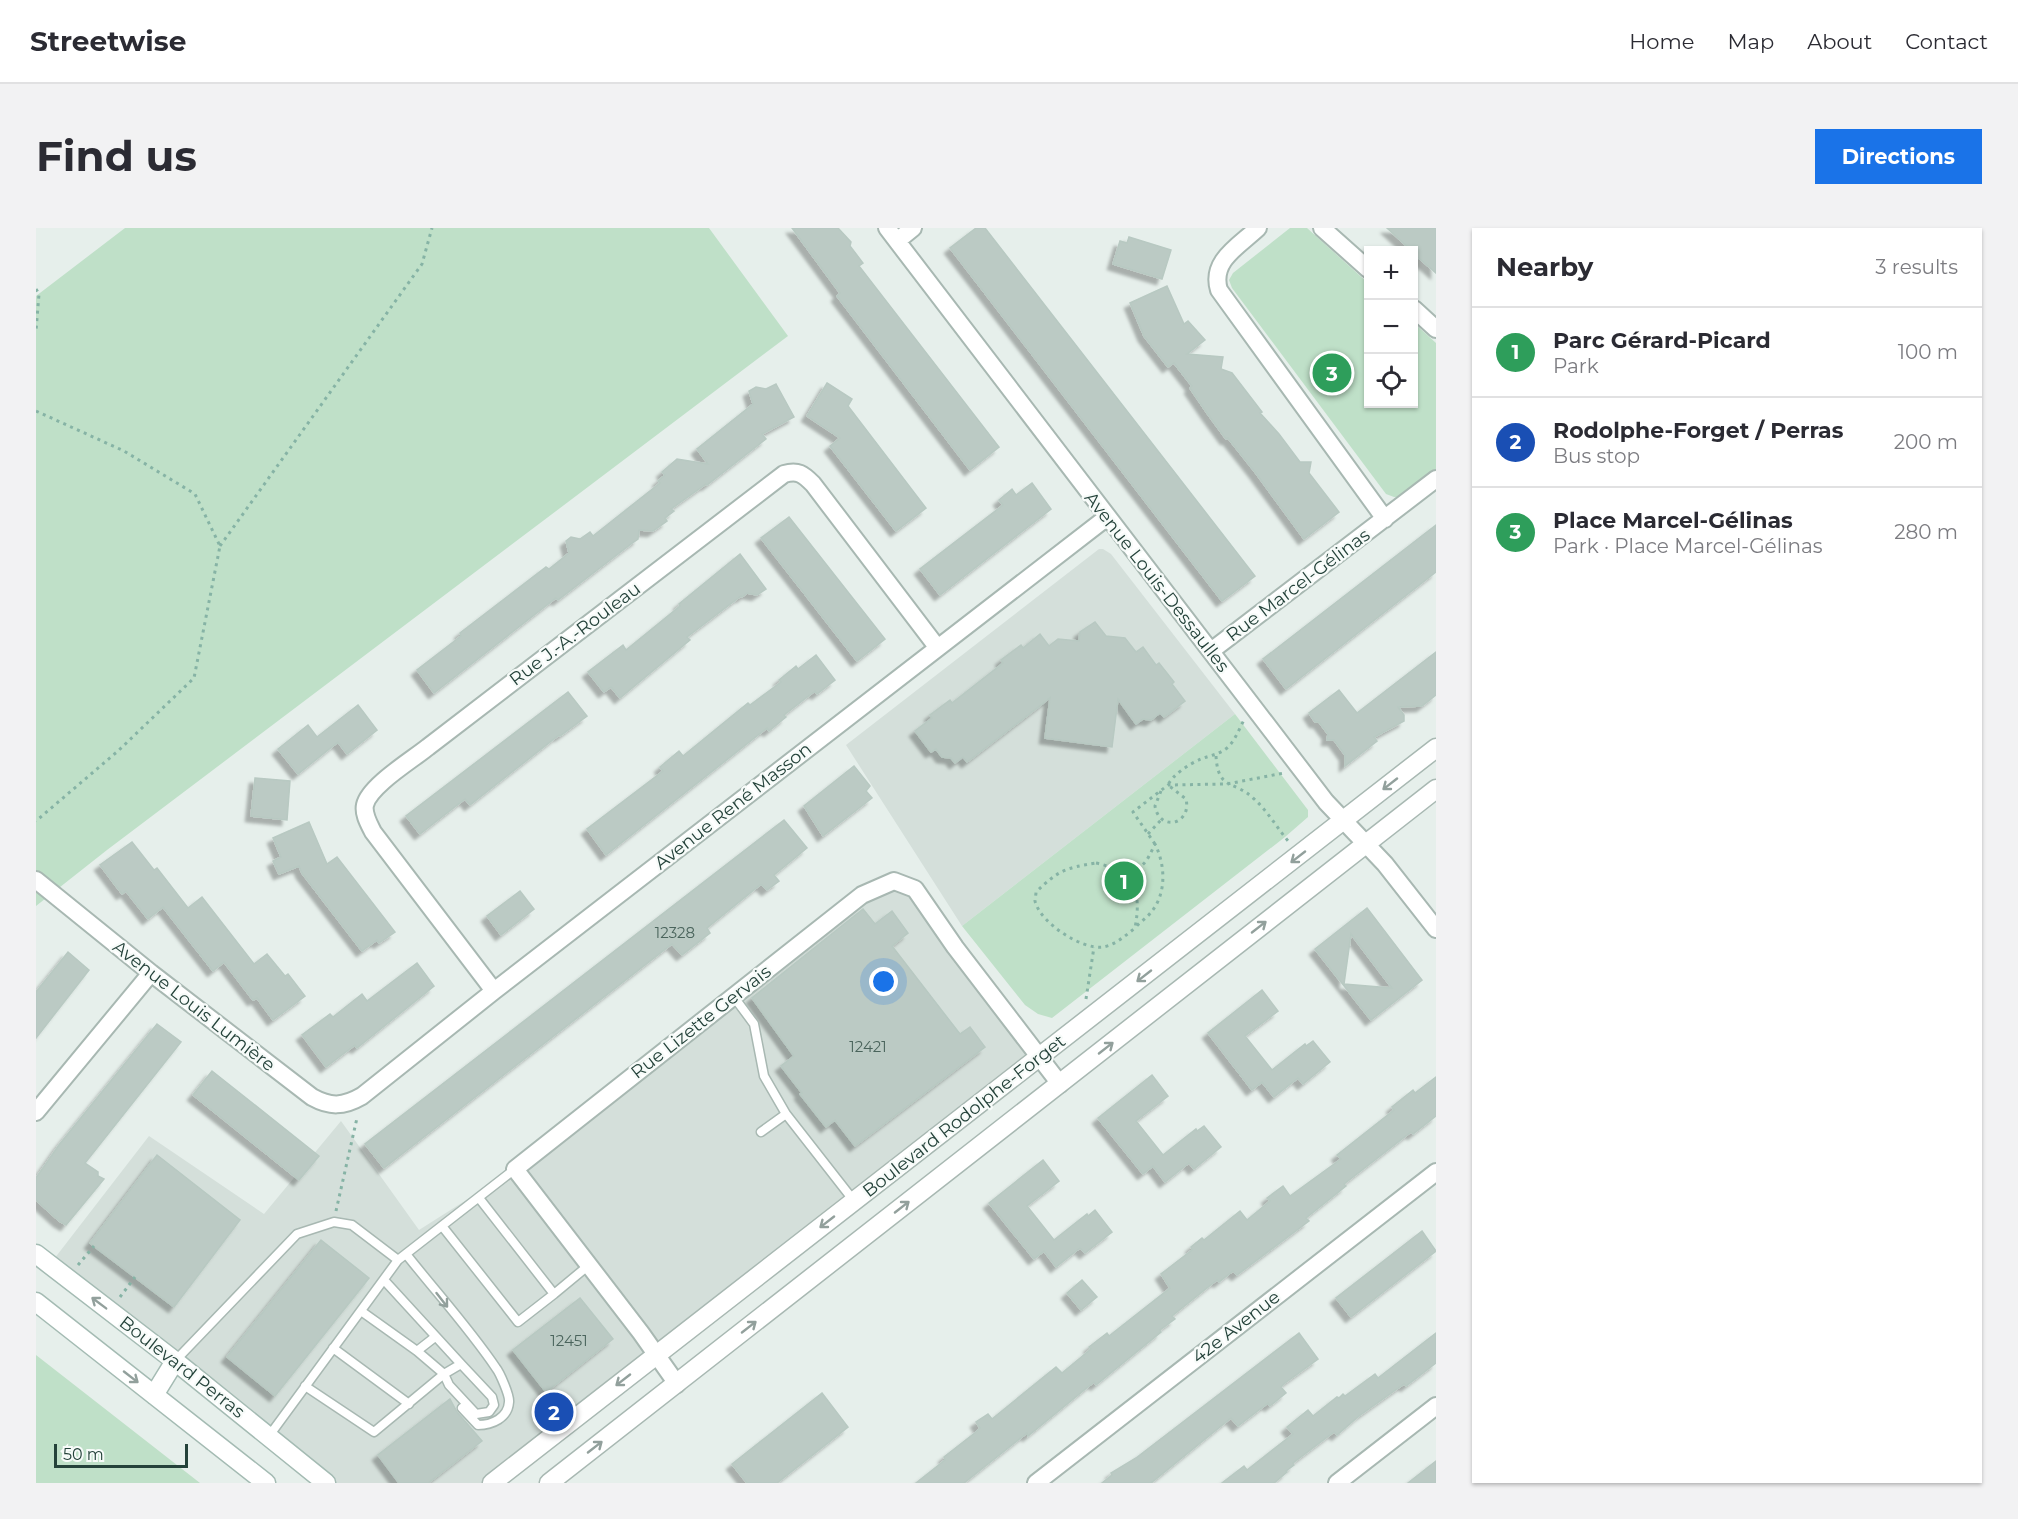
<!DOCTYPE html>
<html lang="en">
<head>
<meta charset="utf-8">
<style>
	:root { --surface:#fff; --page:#f2f2f3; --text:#2b2b33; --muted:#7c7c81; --line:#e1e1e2; --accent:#1a73e8 }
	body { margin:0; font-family:Montserrat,sans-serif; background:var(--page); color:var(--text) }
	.controls { position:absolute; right:18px; top:18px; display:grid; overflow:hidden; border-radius:0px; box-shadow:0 2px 4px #0004 }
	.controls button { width:54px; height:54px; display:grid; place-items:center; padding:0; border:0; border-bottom:2px solid var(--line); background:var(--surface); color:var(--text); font:30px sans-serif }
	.scale { position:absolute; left:18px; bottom:15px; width:134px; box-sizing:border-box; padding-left:6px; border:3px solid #24423a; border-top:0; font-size:16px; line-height:21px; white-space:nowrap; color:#24423a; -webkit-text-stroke:4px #f7fbf9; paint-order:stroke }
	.you { position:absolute; left:848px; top:754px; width:21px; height:21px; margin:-15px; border:4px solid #fff; border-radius:50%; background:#1a73e8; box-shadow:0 0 0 9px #1a73e833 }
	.badge { display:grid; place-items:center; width:39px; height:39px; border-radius:50%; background:var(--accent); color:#fff; font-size:20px; font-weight:700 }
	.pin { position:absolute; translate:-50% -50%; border:3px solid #fff; box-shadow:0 2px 6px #0006 }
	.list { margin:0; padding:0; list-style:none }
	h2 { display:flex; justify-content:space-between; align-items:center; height:78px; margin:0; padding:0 24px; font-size:26px }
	h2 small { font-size:20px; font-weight:400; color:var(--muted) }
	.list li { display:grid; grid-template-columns:39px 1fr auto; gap:18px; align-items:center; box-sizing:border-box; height:90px; padding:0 24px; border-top:2px solid var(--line) }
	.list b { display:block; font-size:22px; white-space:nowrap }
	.list p { margin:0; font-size:20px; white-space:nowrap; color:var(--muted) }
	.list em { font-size:20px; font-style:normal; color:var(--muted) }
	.icon { flex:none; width:33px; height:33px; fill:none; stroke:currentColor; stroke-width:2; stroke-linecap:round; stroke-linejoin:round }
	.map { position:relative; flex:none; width:1400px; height:1255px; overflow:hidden; border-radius:0px }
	header { display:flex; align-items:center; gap:36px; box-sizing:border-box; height:84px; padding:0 30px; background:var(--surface); border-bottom:2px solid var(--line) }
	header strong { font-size:28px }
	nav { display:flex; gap:33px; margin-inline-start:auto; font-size:21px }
	.intro { display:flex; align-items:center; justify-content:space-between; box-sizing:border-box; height:144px; padding:0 36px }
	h1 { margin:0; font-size:42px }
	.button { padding:15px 27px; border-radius:0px; background:var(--accent); color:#fff; font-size:21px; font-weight:700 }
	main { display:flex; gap:36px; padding:0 36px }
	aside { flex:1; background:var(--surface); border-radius:0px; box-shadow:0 2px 4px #0004 }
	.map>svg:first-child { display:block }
</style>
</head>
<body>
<header>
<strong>Streetwise</strong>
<nav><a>Home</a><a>Map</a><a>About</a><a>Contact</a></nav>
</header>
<div class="intro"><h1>Find us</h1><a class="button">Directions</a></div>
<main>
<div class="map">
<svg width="1400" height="1255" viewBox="0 0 1400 1255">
	<defs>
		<filter id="shadow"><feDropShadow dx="-5.5" dy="5.5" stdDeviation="1.5" flood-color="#0004"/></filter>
	</defs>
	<rect width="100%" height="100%" fill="#e6efeb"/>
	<!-- built -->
	<path fill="#d4dfda" d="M1063 321H1067L1075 326 1199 486 926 698 810 517Z
		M858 653 879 661 1003 830 456 1255H287L15 1035 113 908 228 986 305 893 383 1002 479 941Z"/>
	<!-- green -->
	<path fill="#bfe0c8" d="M89 0H673L752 108 71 622 0 678V68Z
		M1254 0H1271L1332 55V176H1378V95L1400 115V241L1366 269H1358L1350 266 1196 60 1193 52 1197 45Z
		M1199 486 1272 582V589L1249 609 1016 790 1002 786 989 777 926 698Z
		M0 1127 164 1255H0Z"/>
	<!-- building -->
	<path fill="#bbcac4" stroke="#b8c9c2" stroke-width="1.5" fill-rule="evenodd" filter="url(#shadow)" d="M756 0H802L815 14 814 18 827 35 823 38 963 219 934 242 801 68 804 65Z
		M940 0H949L1219 348 1186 373 914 20Z
		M1351 0H1400V45L1377 25V22H1375Z
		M1093 9 1135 22 1126 51 1077 36 1084 13 1091 15Z
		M1131 58 1148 96 1152 93 1169 112 1151 126 1187 129 1185 141 1196 145 1226 184 1224 185 1243 206 1264 234H1275L1273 245 1303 284 1268 311 1219 244 1192 210 1190 211 1171 185 1154 160 1156 158 1138 135 1132 139 1108 108 1094 75Z
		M791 155 816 171 812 178 890 280 860 303 794 218 804 210 771 188Z
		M740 156 758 189 726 206 730 211 671 257 670 256 635 281 638 283 629 290 631 293 617 303 603 302 602 311 595 316 522 372 520 370 398 465 381 442 425 408 424 405 510 339 513 341 533 325 530 313 535 309 544 311 554 304 557 308 624 255 622 253 629 247 626 244 641 231 672 236 661 221 717 176 713 163 720 159 730 161Z
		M996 255 1015 281 904 367 884 341 967 277 963 272 976 261 980 267Z
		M753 289 849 411 821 433 725 310Z
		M1400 297V344L1250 461 1227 431Z
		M704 326 730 361 721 367 711 365 706 369 705 368 651 409 654 412 584 470 575 459 568 464 552 444 587 417 590 422 644 378 643 376Z
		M1059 394 1070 408 1089 410 1100 424 1107 419 1120 437 1123 435 1138 454 1136 456 1149 473 1128 489 1124 485 1115 492 1107 491 1100 496 1082 471 1076 519 1009 510 1014 470 931 534 927 529 919 535 915 530 906 529 900 521 895 524 879 503 896 490 894 487 914 472 916 475 967 435 965 432 985 417 987 420 1004 406 1013 418 1022 411 1043 413 1044 404Z
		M1400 424V467L1386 478 1362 479 1368 487V493L1338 509 1341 513 1309 538V527L1298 512H1291L1292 506 1283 494H1279L1273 485 1303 462 1321 485Z
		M780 427 799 452 781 466 779 463 748 487 750 489 733 503 731 500 570 627 551 601 627 543 624 539 643 523 647 528 712 475 714 477 745 454 743 452 760 438 762 441Z
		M532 464 551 488 524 508 523 507 434 577 429 571 384 606 370 588Z
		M322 477 341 502 311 526 302 514 262 546 242 521 272 497 281 509Z
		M818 538 834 558 830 563 836 570 787 608 768 578Z
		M219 550 254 553 251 592 215 588Z
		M748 592 771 620 738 647 743 653 731 662 726 657H724L671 700 674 705 646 727 636 716 348 940 329 916Z
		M273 594 291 636 301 629 359 704 343 715 341 712 326 723 266 645 263 638 243 646 237 633 245 629 237 610Z
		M96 614 118 642 121 640 152 680 166 669 218 736 231 726 249 748 252 746 269 768 237 792 221 770 217 772 188 734 177 743 127 679 112 691 90 663 86 666 64 637Z
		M484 663 498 681 465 707 451 688Z
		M1331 680 1386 752 1335 792 1279 721ZM1315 706 1356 760 1308 756Z
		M827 681 839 696 856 683 872 705 856 718 924 806 934 799 949 819 819 918 799 892 790 899 764 866 766 865 745 838 758 828 716 770Z
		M32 724 53 742 0 810V764Z
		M381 735 398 758 321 820 319 817 290 839 266 807 294 786 297 789 326 766 331 773Z
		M1226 762 1242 783 1209 808 1236 842 1269 816 1270 818 1277 813 1294 834 1267 856 1262 850 1238 869 1226 854 1216 862 1172 805Z
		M121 796 145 814 49 935 62 944V948L68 951 30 997 23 993 0 972V950L23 917Z
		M176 843 283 928 263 952 157 867Z
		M1116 847 1132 868 1100 893 1127 927 1160 901 1161 903 1168 898 1185 919 1158 941 1153 935 1129 954 1117 938 1107 946 1062 890Z
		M1400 849V888L1377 906 1375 904 1308 956 1310 958 1270 990 1273 993 1201 1047 1197 1043 1183 1054 1181 1052 1136 1088 1139 1091 1124 1102 1125 1104 1060 1157 1058 1154 992 1208 991 1205 928 1255H880L909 1232 908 1229 940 1204 944 1200 940 1194 952 1186 956 1191 1020 1139 1026 1145 1055 1121 1053 1119 1071 1105 1073 1108 1134 1060 1125 1046 1156 1022 1155 1019 1166 1010 1168 1012 1204 983 1211 992 1234 973 1231 970 1247 958 1254 968 1305 931 1301 927 1358 882 1356 879 1377 862 1379 865Z
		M121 927 204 992 138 1079 54 1015Z
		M1007 932 1023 953 991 978 1018 1012 1051 986 1052 988 1059 982 1076 1004 1049 1025 1044 1020 1020 1039 1008 1023 998 1031 953 975Z
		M1386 1003 1400 1023 1315 1089 1300 1070Z
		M285 1012 333 1050 239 1168 191 1129Z
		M1046 1052 1061 1069 1045 1082 1031 1065Z
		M544 1070 577 1111 510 1164 477 1122Z
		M1263 1105 1282 1131 1249 1155 1245 1159 1250 1165 1234 1178 1232 1175 1202 1198 1195 1190 1115 1255H1066L1076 1247 1075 1245 1100 1230Z
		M1400 1105V1135L1370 1158 1368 1156 1323 1188 1301 1207 1298 1204 1257 1235 1258 1237 1250 1243 1251 1244 1238 1255H1186L1208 1238 1211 1242 1257 1206 1251 1199 1272 1182 1277 1188 1301 1169 1303 1170 1307 1166 1309 1168 1339 1146 1342 1150Z
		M786 1165 812 1199 741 1255H711L696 1236Z
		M414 1171 421 1184 446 1213 392 1255H363L342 1227Z
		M1400 1233V1255H1372Z"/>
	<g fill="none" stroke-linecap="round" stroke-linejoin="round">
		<!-- service casing -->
		<g stroke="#a8b8b2" stroke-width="11">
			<path id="service" d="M698 769 718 796 728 848 750 886 818 973
				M725 904 750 886
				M406 998 482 1094 518 1066 443 970
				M370 1026C400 1064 433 1100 460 1140 464 1145 474 1168 473 1174 472 1190 456 1197 442 1197L426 1180
				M348 1052 425 1136
				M518 1066 553 1037
				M325 1083 381 1123 399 1109
				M297 1120 373 1176
				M139 1133 261 1006 298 994 316 997 362 1032
				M269 1158 338 1204 408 1146 425 1136 456 1169 458 1177 453 1184 440 1186 413 1157 408 1146 381 1123
				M233 1208 362 1032 479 941"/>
		</g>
		<!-- minor casing -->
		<g stroke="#a8b8b2" stroke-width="20">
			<path id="minor" d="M851 0 1290 574 1349 636 1400 701
				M1222 0C1203 18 1174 33 1183 62L1349 291
				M1286 0 1332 41
				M861 13 877 0
				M1378 81 1400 101
				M1175 423 1400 251
				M0 652 115 745 276 869C294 879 307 879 326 868L458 763 1070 290
				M458 763 337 604C333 596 327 586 329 577 333 558 376 532 392 519L748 246C762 242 767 246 777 256L901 419
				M0 884 115 745
				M641 1156 605 1105 479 941 826 667 858 653 879 661 919 719 1024 856
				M1000 1255 1400 944
				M1301 1255 1400 1178"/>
		</g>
		<!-- tertiary casing -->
		<g stroke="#a8b8b2" stroke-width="21">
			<path id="tertiary" d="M456 1255 1400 520
				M513 1255 1400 561"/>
		</g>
		<!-- secondary casing -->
		<g stroke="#a4bbb3" stroke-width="21">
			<path id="secondary" d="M0 1026 139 1133 290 1255
				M0 1074 230 1255
				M118 1167 139 1133"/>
		</g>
		<!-- path -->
		<path stroke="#86b3a5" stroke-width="3" stroke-dasharray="3 4.5" stroke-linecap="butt" d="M0 61 3 66 0 103
			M0 183 88 223 159 266 184 318 158 450 82 523 0 593
			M184 318 386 36 396 0
			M1180 528C1182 563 1198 552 1217 570 1231 582 1241 600 1253 614
			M1125 563 1119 578C1123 604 1156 597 1150 571L1132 557C1136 547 1155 535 1165 531 1175 527 1182 527 1191 520 1199 513 1203 501 1208 492
			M1112 606 1125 592
			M1119 616 1097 584 1132 557 1191 556 1248 545
			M1060 635C1098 643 1106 663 1099 700 1089 708 1079 717 1067 719 1046 722 1004 695 999 673 999 670 1000 667 1000 664 1023 642 1029 640 1060 635Z
			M1086 644C1108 641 1110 635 1119 616 1129 636 1131 664 1116 683 1112 689 1104 694 1099 700
			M1050 771 1058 719
			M300 983 321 890
			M42 1037 58 1018
			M84 1069 99 1049"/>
		<!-- service -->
		<use href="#service" stroke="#fff" stroke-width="8"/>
		<!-- minor -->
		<use href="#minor" stroke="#fff" stroke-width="16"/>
		<!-- tertiary -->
		<use href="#tertiary" stroke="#fff" stroke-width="18"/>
		<!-- secondary -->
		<use href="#secondary" stroke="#fff" stroke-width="18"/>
	</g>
	<!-- one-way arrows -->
	<defs><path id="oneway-shaft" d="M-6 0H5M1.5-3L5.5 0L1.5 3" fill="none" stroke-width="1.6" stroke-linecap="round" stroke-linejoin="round" transform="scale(1.5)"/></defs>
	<g stroke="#92a09c">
		<use href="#oneway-shaft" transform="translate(1354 556) rotate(142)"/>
		<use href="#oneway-shaft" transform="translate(1262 629) rotate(142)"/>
		<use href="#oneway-shaft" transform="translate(1223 699) rotate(-38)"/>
		<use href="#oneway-shaft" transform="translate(1108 748) rotate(142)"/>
		<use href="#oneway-shaft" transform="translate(1070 820) rotate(-38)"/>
		<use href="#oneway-shaft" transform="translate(866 979) rotate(-38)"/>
		<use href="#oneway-shaft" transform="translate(791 994) rotate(142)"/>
		<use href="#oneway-shaft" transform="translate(406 1072) rotate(52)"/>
		<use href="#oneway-shaft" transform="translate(63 1075) rotate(-143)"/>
		<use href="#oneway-shaft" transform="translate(713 1099) rotate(-38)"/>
		<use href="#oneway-shaft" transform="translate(95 1149) rotate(38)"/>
		<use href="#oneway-shaft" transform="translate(587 1152) rotate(142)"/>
		<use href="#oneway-shaft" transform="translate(559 1219) rotate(-38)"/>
	</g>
	<g text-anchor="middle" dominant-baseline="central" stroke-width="4.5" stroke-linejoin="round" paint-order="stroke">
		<!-- number labels -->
		<g font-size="15" fill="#4a645c">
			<text x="639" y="704">12328</text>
			<text x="832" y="818">12421</text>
			<text x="533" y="1112">12451</text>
		</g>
		<!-- street labels -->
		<g font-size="18" fill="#24423a" stroke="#f7fbf9">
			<text transform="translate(1121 354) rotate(52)">Avenue Louis-Dessaulles</text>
			<text transform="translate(1262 357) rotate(-37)">Rue Marcel-Gélinas</text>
			<text transform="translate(539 406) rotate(-37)">Rue J.-A.-Rouleau</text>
			<text transform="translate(697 578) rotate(-38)">Avenue René Masson</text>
			<text transform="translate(158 778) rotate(38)">Avenue Louis Lumière</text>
			<text transform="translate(665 794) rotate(-38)">Rue Lizette Gervais</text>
			<text transform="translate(928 888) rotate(-38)">Boulevard Rodolphe-Forget</text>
			<text transform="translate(1200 1099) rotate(-38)">42e Avenue</text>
			<text transform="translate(146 1139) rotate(38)">Boulevard Perras</text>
		</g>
	</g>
</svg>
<div class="controls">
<button>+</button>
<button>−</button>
<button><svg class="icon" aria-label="locate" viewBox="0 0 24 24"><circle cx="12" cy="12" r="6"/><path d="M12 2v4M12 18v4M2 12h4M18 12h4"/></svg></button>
</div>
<div class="scale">50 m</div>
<div class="you"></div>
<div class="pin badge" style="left:1088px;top:653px;background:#2e9e5b">1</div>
<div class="pin badge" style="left:518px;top:1184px;background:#1a4fb4">2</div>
<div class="pin badge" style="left:1296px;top:145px;background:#2e9e5b">3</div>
</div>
<aside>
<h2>Nearby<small>3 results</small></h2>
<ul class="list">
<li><span class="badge" style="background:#2e9e5b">1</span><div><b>Parc Gérard-Picard</b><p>Park</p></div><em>100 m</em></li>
<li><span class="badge" style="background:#1a4fb4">2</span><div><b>Rodolphe-Forget / Perras</b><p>Bus stop</p></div><em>200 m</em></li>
<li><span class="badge" style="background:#2e9e5b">3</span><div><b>Place Marcel-Gélinas</b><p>Park · Place Marcel-Gélinas</p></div><em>280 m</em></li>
</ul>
</aside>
</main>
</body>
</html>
